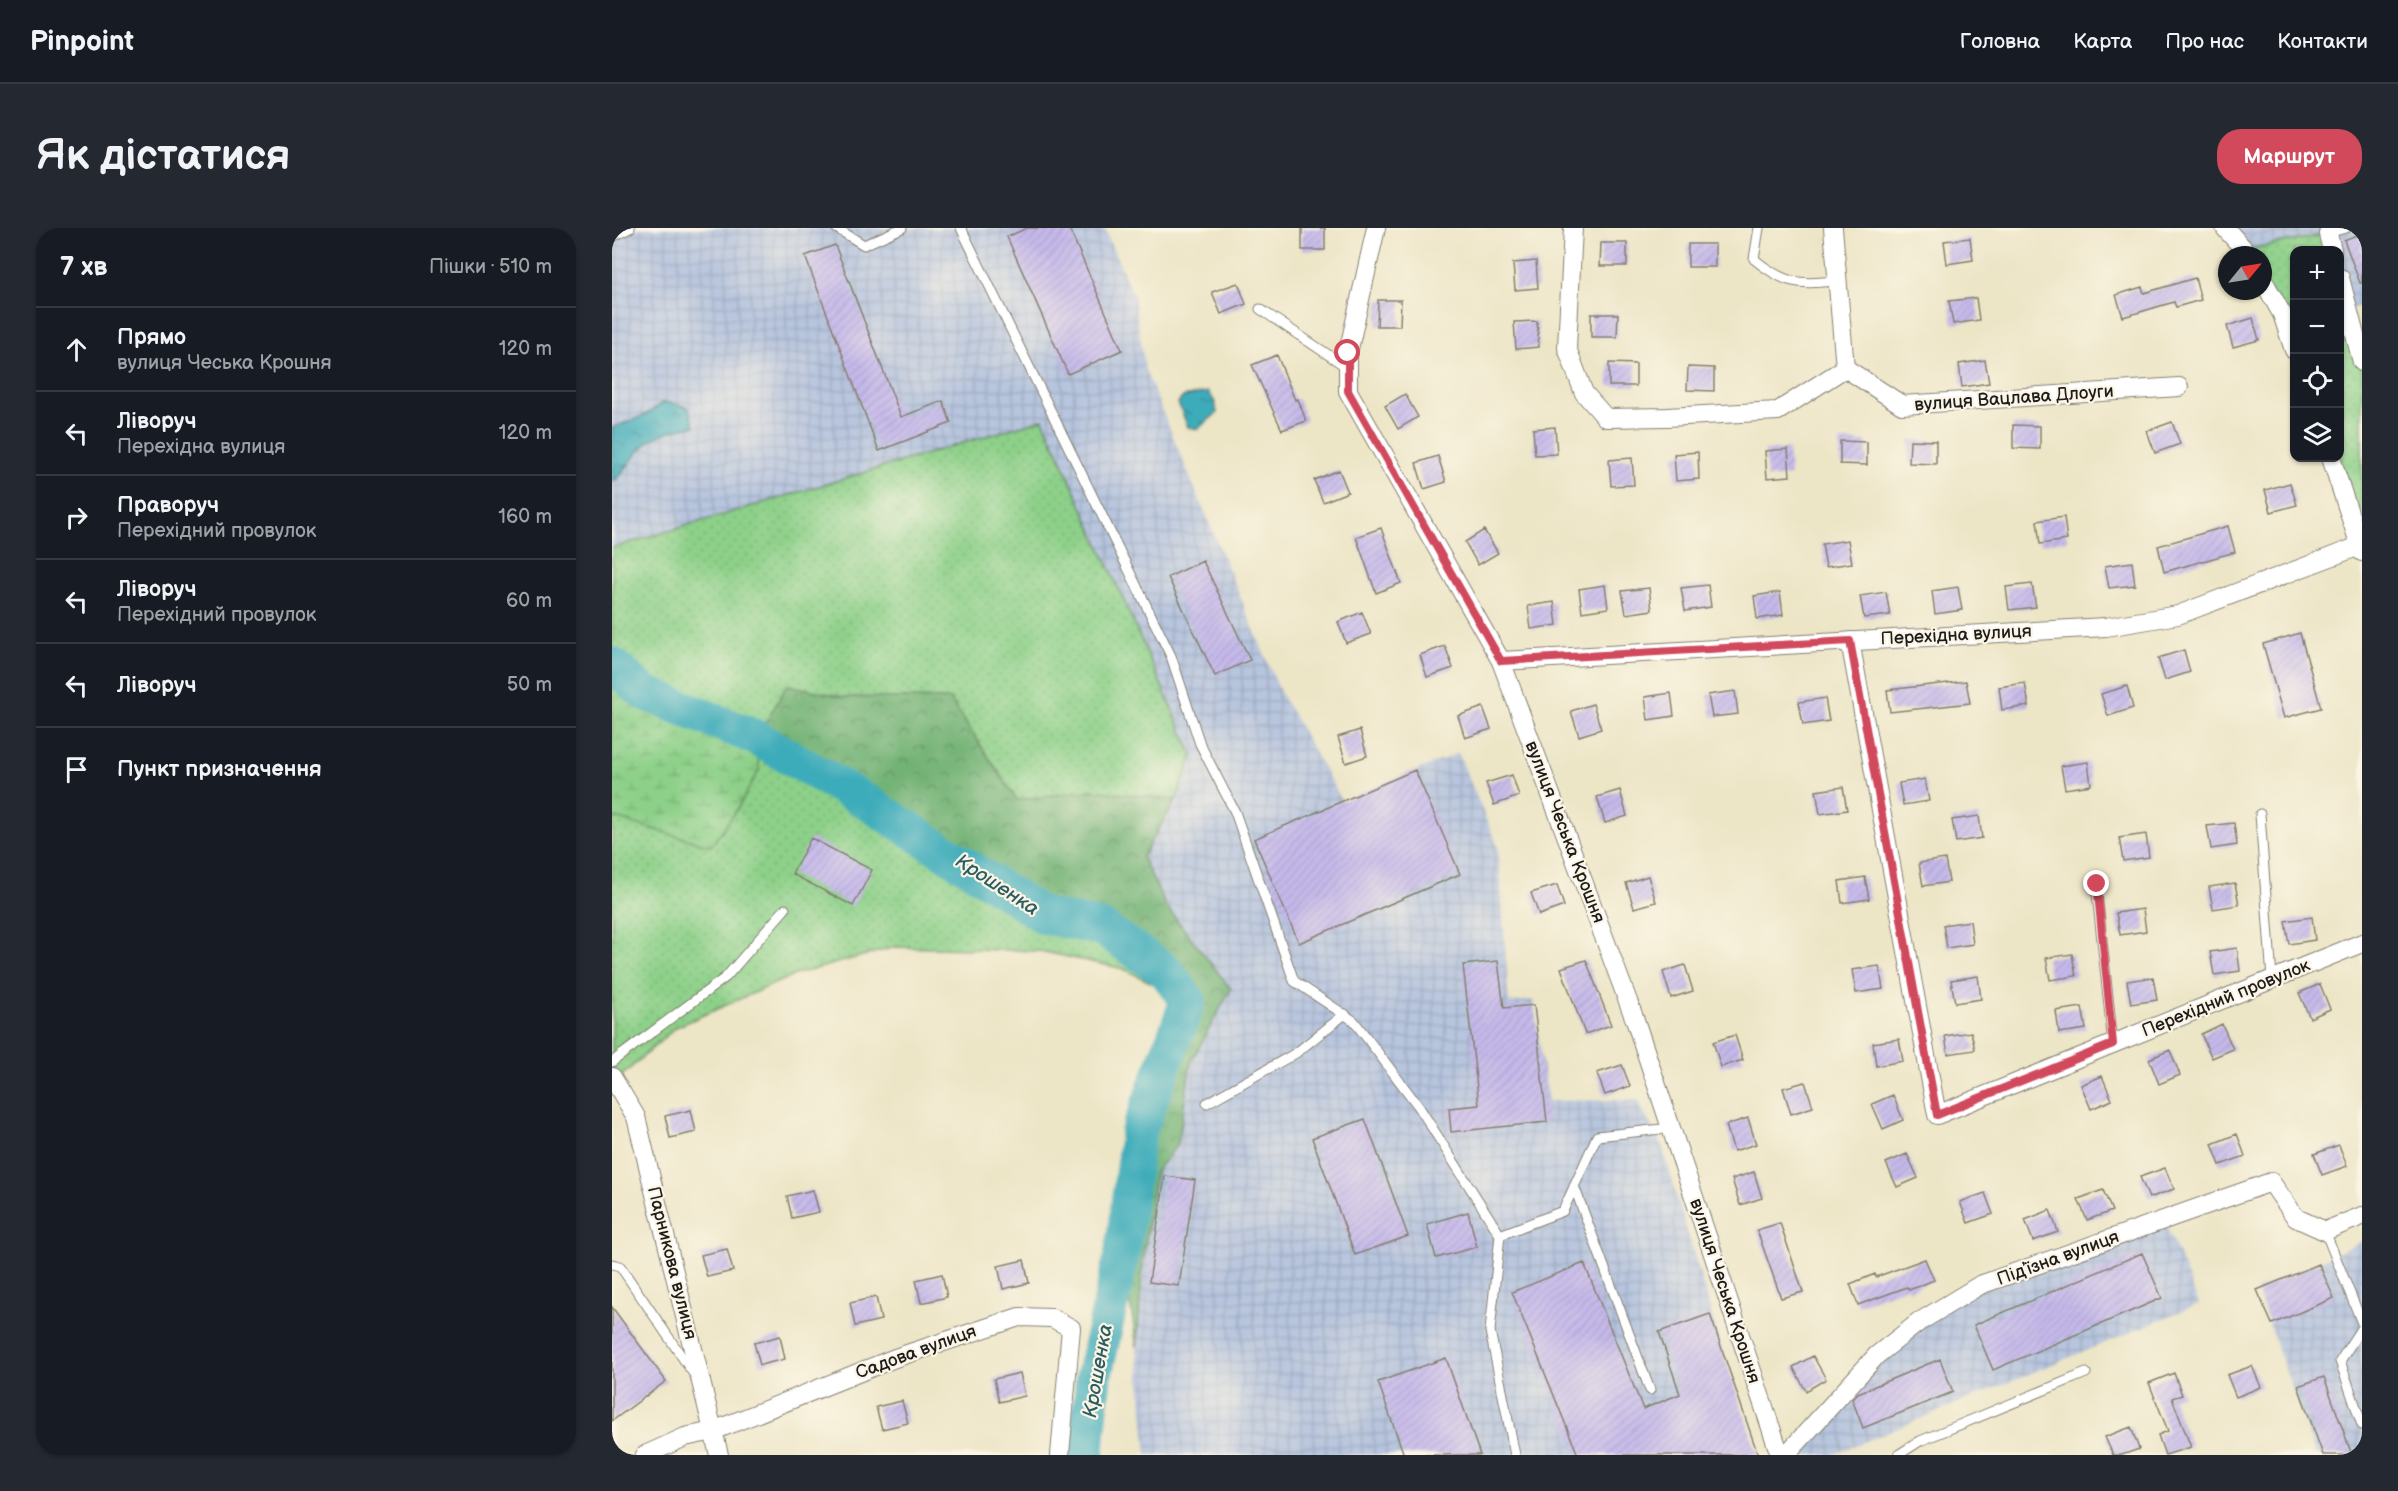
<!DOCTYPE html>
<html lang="uk">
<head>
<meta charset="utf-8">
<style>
	:root { --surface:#171b24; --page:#242831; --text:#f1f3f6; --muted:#9ea1a6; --line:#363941; --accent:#d1495b }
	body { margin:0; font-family:"Balsamiq Sans",sans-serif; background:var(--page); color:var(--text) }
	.controls { position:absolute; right:18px; top:18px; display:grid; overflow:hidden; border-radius:12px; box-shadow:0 2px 4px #0004 }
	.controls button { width:54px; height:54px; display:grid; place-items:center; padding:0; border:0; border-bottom:2px solid var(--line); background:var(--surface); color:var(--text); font:30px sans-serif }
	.compass { position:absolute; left:1606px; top:18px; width:54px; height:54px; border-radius:50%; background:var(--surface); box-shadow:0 2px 4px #0004; rotate:60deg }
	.stop { position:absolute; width:18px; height:18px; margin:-14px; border:4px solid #d1495b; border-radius:50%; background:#fff }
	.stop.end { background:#d1495b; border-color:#fff; box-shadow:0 2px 6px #0008 }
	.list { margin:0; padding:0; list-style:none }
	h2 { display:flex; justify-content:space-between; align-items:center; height:78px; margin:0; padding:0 24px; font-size:26px }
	h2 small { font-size:20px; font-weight:400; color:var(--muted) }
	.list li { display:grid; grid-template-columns:39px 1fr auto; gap:18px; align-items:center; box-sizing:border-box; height:84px; padding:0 24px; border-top:2px solid var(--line) }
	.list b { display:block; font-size:22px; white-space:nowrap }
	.list p { margin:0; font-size:20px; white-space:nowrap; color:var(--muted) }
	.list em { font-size:20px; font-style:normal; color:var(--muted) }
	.icon { flex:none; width:33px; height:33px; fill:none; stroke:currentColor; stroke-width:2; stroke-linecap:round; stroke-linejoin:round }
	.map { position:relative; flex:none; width:1750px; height:1227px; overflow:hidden; border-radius:24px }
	header { display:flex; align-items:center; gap:36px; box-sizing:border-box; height:84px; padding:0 30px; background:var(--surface); border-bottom:2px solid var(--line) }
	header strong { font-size:28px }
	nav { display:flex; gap:33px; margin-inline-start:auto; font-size:21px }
	.intro { display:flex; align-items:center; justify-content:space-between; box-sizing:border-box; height:144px; padding:0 36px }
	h1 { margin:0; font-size:42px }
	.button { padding:15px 27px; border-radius:24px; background:var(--accent); color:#fff; font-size:21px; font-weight:700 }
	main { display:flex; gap:36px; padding:0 36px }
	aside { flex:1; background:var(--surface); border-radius:24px; box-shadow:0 2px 4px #0004 }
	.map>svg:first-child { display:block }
</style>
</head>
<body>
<header>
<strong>Pinpoint</strong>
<nav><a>Головна</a><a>Карта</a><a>Про нас</a><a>Контакти</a></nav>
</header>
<div class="intro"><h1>Як дістатися</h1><a class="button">Маршрут</a></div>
<main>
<aside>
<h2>7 хв<small>Пішки · 510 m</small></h2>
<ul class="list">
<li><svg class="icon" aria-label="ahead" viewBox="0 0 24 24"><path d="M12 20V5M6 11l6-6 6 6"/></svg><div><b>Прямо</b><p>вулиця Чеська Крошня</p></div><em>120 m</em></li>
<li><svg class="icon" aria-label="left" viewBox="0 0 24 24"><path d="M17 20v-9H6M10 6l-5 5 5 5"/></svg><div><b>Ліворуч</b><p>Перехідна вулиця</p></div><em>120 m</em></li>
<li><svg class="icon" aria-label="right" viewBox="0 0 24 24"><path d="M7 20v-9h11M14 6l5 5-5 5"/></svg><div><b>Праворуч</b><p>Перехідний провулок</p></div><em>160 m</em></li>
<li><svg class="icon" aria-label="left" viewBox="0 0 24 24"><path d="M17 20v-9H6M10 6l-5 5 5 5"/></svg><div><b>Ліворуч</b><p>Перехідний провулок</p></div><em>60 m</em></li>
<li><svg class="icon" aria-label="left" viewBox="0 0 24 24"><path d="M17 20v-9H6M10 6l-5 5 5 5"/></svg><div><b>Ліворуч</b></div><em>50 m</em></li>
<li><svg class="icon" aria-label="arrive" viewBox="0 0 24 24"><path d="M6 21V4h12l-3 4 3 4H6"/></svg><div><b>Пункт призначення</b></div></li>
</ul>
</aside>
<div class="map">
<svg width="1750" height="1227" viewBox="0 0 1750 1227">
	<defs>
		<pattern id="industrial-grid" width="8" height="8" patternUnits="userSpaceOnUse" patternTransform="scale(1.5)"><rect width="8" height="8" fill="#b7c5de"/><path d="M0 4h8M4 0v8" fill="none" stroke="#9da9be"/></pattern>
		<pattern id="grass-dots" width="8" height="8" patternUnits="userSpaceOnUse" patternTransform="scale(1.5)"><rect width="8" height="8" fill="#8dd089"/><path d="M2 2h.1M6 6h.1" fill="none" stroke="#79b276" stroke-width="1.8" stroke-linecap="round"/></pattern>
		<pattern id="forest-crowns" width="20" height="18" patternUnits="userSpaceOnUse" patternTransform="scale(1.5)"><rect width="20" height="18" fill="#72b275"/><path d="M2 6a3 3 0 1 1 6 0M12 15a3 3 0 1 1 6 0" fill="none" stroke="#5d905f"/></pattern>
		<pattern id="wetland-marsh" width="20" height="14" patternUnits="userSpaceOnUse" patternTransform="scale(1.5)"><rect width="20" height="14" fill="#8dd089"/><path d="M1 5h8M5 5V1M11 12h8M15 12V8" fill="none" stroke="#79b276"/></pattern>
		<pattern id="water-ripples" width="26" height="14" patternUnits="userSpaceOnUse" patternTransform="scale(1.5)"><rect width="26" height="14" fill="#3dacba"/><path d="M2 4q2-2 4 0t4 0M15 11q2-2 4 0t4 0" fill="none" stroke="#328b96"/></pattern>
		<pattern id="building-hatch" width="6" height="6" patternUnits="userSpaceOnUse" patternTransform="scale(1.5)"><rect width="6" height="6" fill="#c6baeb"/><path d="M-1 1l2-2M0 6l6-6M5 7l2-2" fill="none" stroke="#aa9fc9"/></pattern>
	</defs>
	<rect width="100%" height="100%" fill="#fcf5e5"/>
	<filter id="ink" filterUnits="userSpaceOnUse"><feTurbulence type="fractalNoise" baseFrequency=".0167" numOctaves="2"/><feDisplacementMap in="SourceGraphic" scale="12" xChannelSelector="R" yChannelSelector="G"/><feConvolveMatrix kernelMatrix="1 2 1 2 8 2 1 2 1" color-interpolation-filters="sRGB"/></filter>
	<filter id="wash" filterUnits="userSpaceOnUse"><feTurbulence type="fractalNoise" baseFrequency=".008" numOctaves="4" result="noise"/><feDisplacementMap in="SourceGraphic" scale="24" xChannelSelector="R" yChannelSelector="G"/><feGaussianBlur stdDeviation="1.35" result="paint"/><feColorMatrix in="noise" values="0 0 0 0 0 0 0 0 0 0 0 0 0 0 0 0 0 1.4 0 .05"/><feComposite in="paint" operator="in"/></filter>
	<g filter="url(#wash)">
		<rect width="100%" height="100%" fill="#ece5c6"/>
		<!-- industrial -->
		<path fill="url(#industrial-grid)" d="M0 0H492L522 69 533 142 669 466 731 574 846 525 886 619 897 775 921 772 936 873 1025 872 1050 918 1141 1227H535L525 1119 531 1032 544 943 566 916 579 834 618 761 554 678 530 629 564 572 431 191 0 320Z
			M1613 0H1750V77L1736 82 1728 50V22H1634Z
			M1552 992 1587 1076 1220 1227H1174L1265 1127 1368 1057Z
			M1750 1013V1227H1704L1645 1063Z"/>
		<!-- grass -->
		<path fill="url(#grass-dots)" stroke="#547652" stroke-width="1.5" d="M1716 6 1720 22H1682V122L1651 52V27H1637L1634 22Z
			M1728 50 1750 134V324L1728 230Z
			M431 191 581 528 564 572 480 562 405 572 338 471 231 469 176 457 255 574 432 688 490 700 554 743 576 773 512 741 428 723 283 719 185 746 64 799 4 853 0 849V320Z"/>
		<!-- forest -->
		<path fill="url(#forest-crowns)" stroke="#476748" stroke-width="1.5" d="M175 457 231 469 338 471 405 572 480 562 564 572 530 629 554 678 619 761 579 834 566 916 544 943 531 1032 525 1119 510 1026 526 905 576 773 554 743 490 700 432 688 264 579 145 510Z"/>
		<!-- wetland -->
		<path fill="url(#wetland-marsh)" stroke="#547652" stroke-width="1.5" d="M0 437 33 465 145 510 147 542 126 580 99 618 0 589Z"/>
		<!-- water -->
		<path fill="url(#water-ripples)" stroke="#2c646b" stroke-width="1.5" d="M596 164 603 174 605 185 586 201 576 199 566 175 571 169Z
			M52 174 76 179 83 198C67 200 47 205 34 216 21 227 14 244 0 255V200L33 187Z"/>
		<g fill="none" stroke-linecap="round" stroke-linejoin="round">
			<!-- river -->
			<path stroke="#3dacba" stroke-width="36" d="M0 437 33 465 145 510 255 574 432 688 490 700 554 743 576 773 526 905 510 1026 481 1152 474 1227"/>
		</g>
		<g id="blocks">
			<!-- building -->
			<path fill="url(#building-hatch)" d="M415 0H457L510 122 456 146 395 9Z
				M690 0H713V22H690Z
				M1750 5V55H1748L1732 12Z
				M1358 10 1361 32 1335 36 1332 13Z
				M989 15H1015V38H988Z
				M1076 16H1103V39H1076Z
				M223 17 289 189 331 173 339 195 267 223 193 28Z
				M924 33 926 60 903 62 901 35Z
				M1583 50 1589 72 1564 79 1562 74 1511 89 1504 67 1530 59 1532 65Z
				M626 55 634 76 609 86 600 64Z
				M1364 70 1367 92 1341 96 1337 73Z
				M766 72H789L788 98H765Z
				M979 86H1006L1005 109H979Z
				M1641 90 1647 112 1621 119 1615 98Z
				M925 93 927 119 904 121 902 94Z
				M665 127 683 172 686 171 694 193 670 202 640 137Z
				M1373 132 1377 155 1350 159 1347 136Z
				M997 135 1024 136V158H997Z
				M1076 139 1102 140V163L1075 162Z
				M793 166 806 189 786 201 773 178Z
				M1560 194 1568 216 1543 225 1535 203Z
				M1401 197 1428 198V221L1401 220Z
				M943 199 945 226 923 227 921 201Z
				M1298 212 1324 213V236L1297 235Z
				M1228 213 1255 214V237L1228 236Z
				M1176 221 1178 248 1155 250 1153 223Z
				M1086 224 1087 251 1064 253 1062 226Z
				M826 228 834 254 812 261 804 235Z
				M1020 230 1022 257 999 258 997 232Z
				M727 242 736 264 711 274 702 252Z
				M1678 255 1685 277 1659 284 1653 262Z
				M1452 289 1455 312 1428 316 1425 293Z
				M1616 298 1623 324 1552 344 1546 318Z
				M769 300 789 355 764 365 744 309Z
				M872 302 886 325 866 337 853 314Z
				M1236 312 1240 335 1214 339 1210 316Z
				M591 333 638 432 603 448 556 349Z
				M1520 334 1523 357 1497 360 1493 338Z
				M1420 356 1424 379 1397 382 1394 359Z
				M993 357 996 380 970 384 967 361Z
				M1096 357 1099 379 1073 383 1069 360Z
				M1346 359 1350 382 1323 386 1320 363Z
				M1037 360 1040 382 1014 386 1010 363Z
				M1168 364 1171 387 1145 391 1142 368Z
				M1274 364 1278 387 1252 390 1248 368Z
				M942 374 945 397 919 401 916 378Z
				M750 384 759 406 734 415 726 394Z
				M1688 405 1709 480 1672 490 1651 416Z
				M833 418 841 440 815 449 808 427Z
				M1572 422 1578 444 1553 452 1546 430Z
				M1354 453 1358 475 1278 484 1275 462Z
				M1413 455 1417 478 1390 482 1387 459Z
				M1515 458 1521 480 1496 488 1489 466Z
				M1123 463 1126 486 1100 489 1096 467Z
				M1059 465 1062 488 1036 492 1033 469Z
				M1213 470 1217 493 1191 497 1187 474Z
				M981 476 989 501 967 508 959 483Z
				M871 479 879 501 853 510 846 488Z
				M748 502 755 528 734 535 726 509Z
				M1476 534 1479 557 1453 561 1449 538Z
				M803 542 848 646 687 715 642 611Z
				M900 547 907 568 882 577 874 555Z
				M1313 551 1317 573 1291 577 1287 555Z
				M1231 559 1235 582 1208 586 1204 563Z
				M1008 562 1015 588 993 595 985 569Z
				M1367 588 1370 610 1344 614 1340 592Z
				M1622 595 1625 617 1599 621 1595 598Z
				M1534 606 1537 629 1511 633 1507 610Z
				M199 610 260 642 241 678 180 646Z
				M1333 631 1337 654 1311 658 1307 635Z
				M1036 648 1044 674 1022 680 1014 655Z
				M1253 649 1257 671 1230 675 1227 653Z
				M1623 655 1627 677 1601 681 1597 659Z
				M945 657 952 678 927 687 919 665Z
				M1531 681 1534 703 1508 707 1504 685Z
				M1700 689 1703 712 1677 716 1673 693Z
				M1358 693 1361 716 1335 720 1331 697Z
				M1625 720 1628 743 1602 747 1598 724Z
				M1460 726 1464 748 1438 752 1434 730Z
				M974 732 999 797 973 806 949 740Z
				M886 733 892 780 922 777 935 894 839 904 837 880 867 877 851 737Z
				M1073 737 1081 763 1059 770 1051 744Z
				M1267 738 1271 761 1244 765 1240 742Z
				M1366 748 1369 771 1343 775 1339 752Z
				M1541 749 1545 772 1519 776 1515 753Z
				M1708 756 1718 781 1698 790 1687 765Z
				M1470 779 1474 801 1447 805 1444 783Z
				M1610 796 1621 821 1600 830 1589 806Z
				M1359 804 1363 822 1336 826 1333 808Z
				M1123 807 1131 832 1109 839 1101 814Z
				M1287 811 1291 833 1264 838 1261 815Z
				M1558 822 1568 847 1547 856 1537 831Z
				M1010 837 1018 858 993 867 985 845Z
				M1490 848 1500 872 1479 881 1469 857Z
				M1193 854 1201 879 1179 886 1171 860Z
				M1281 867 1291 892 1271 901 1260 876Z
				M79 882 84 904 58 910 53 888Z
				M1136 890 1144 916 1122 923 1114 897Z
				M753 891 796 1008 743 1027 700 910Z
				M1625 906 1633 928 1608 937 1600 916Z
				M1727 917 1735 938 1710 947 1702 926Z
				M1295 926 1306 950 1285 959 1274 935Z
				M1553 940 1562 961 1537 970 1528 949Z
				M1142 944 1150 970 1128 977 1120 951Z
				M553 948 583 952 567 1058 537 1054Z
				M201 962 207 984 180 990 175 968Z
				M1491 962 1500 983 1475 992 1466 971Z
				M1373 965 1381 986 1356 995 1348 974Z
				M1438 982 1446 1004 1421 1013 1413 992Z
				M856 984 865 1019 824 1030 815 996Z
				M1168 995 1191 1064 1169 1070 1145 1002Z
				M115 1021 121 1043 95 1049 89 1027Z
				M1530 1025 1550 1070 1381 1142 1362 1097Z
				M1313 1031 1322 1052 1297 1062 1295 1059 1246 1077 1238 1056 1263 1046 1264 1049Z
				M412 1032 417 1055 391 1061 386 1038Z
				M972 1035 1031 1181 1068 1166 1047 1104 1098 1086 1146 1227H966L900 1064Z
				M1707 1036 1722 1070 1660 1096 1645 1062Z
				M330 1046 335 1069 309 1075 304 1052Z
				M264 1069 269 1092 243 1098 238 1075Z
				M0 1079 54 1153 0 1193Z
				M168 1108 173 1131 148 1137 142 1115Z
				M1201 1128 1214 1151 1194 1163 1181 1139Z
				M834 1130 868 1227H792L766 1154Z
				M1328 1131 1341 1164 1251 1200 1240 1171 1246 1165Z
				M1640 1138 1649 1159 1624 1169 1615 1147Z
				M408 1145 413 1168 387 1174 382 1151Z
				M1562 1145 1570 1167 1560 1170 1579 1219 1553 1227 1546 1207 1556 1203 1537 1155Z
				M1712 1149 1740 1227H1711L1686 1158Z
				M290 1173 296 1195 270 1201 264 1179Z
				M1519 1199 1527 1221 1510 1227H1501L1493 1209Z"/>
		</g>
	</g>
	<g filter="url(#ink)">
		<use href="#blocks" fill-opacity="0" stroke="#848071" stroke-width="1.5"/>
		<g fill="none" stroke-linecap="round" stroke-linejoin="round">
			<!-- service casing -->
			<g stroke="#848071" stroke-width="11">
				<path id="service" d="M224 0 252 17 290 0
					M349 0 559 428 588 516 623 584 682 753 742 793 807 879 888 1007 878 1103 903 1227
					M1147 0 1142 31C1175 58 1186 56 1227 53
					M1715 5 1734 0
					M0 9 18 0
					M648 81 736 140
					M1648 586 1660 751
					M1484 656 1501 816
					M0 834 114 749 173 681
					M595 875 684 825 733 786
					M962 958 1038 1162
					M1713 1003 1750 1095
					M888 1007 951 983 985 908 1059 900
					M0 1036 8 1038 81 1145
					M1750 1099 1728 1133 1750 1197
					M1286 1227 1308 1213 1474 1145"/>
			</g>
			<!-- minor casing -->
			<g stroke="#848071" stroke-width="20">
				<path id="minor" d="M764 0 736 125V163L889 433 1023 792 1168 1227
					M961 0 955 120 972 165 994 190 1055 189 1166 183 1233 140 1290 177 1567 159
					M1221 0 1233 140
					M1613 0 1637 27
					M1716 6 1720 22
					M1728 50 1750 134
					M1651 52 1670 86 1682 122
					M1719 230 1750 324
					M1238 413 1325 887 1750 715
					M889 433 1494 399 1566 387 1750 317
					M0 849 24 889 107 1227
					M33 1227 73 1209 101 1203 283 1130 407 1089 440 1090 459 1100 448 1227
					M1174 1227 1265 1127 1307 1094 1368 1057 1659 954 1684 990 1713 1003 1750 988"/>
			</g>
			<!-- service -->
			<use href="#service" stroke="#fff" stroke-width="9"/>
			<!-- minor -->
			<use href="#minor" stroke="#fff" stroke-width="18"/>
		</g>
	</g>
	<g fill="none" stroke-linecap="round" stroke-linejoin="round" filter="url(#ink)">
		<!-- route -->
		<path stroke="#d1495b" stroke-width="8" d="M736 125V163L889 433 1238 413 1325 887 1501 816 1485 656"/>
	</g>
	<g text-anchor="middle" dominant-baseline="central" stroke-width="4.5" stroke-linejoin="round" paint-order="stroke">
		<!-- street labels -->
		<g font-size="18" fill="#1c1c1c" stroke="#fcf5e5">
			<text transform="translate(1402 170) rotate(-4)">вулиця Вацлава Длоуги</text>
			<text transform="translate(1344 407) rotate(-3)">Перехідна вулиця</text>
			<text transform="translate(953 604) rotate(69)">вулиця Чеська Крошня</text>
			<text transform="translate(1614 770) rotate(-22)">Перехідний провулок</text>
			<text transform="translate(1446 1030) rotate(-20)">Підʼїзна вулиця</text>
			<text transform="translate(60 1035) rotate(76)">Парникова вулиця</text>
			<text transform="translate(1113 1063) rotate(72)">вулиця Чеська Крошня</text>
			<text transform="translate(304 1124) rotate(-20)">Садова вулиця</text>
		</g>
		<!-- water labels -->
		<g font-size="20" font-style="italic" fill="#2b5d63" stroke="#fcf5e5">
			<text transform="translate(385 657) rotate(33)">Крошенка</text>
			<text transform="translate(486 1143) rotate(-80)">Крошенка</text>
		</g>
	</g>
</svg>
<div class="controls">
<button>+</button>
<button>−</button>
<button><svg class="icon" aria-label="locate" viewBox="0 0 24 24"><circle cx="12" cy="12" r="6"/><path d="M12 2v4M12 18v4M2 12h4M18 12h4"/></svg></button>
<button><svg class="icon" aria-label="layers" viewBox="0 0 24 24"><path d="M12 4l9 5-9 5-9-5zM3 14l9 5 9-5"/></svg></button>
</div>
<svg class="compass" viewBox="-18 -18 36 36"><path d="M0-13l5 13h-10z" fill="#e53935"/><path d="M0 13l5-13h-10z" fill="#9ea1a6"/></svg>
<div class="stop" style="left:736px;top:125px"></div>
<div class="stop end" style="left:1485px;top:656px"></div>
</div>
</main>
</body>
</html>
